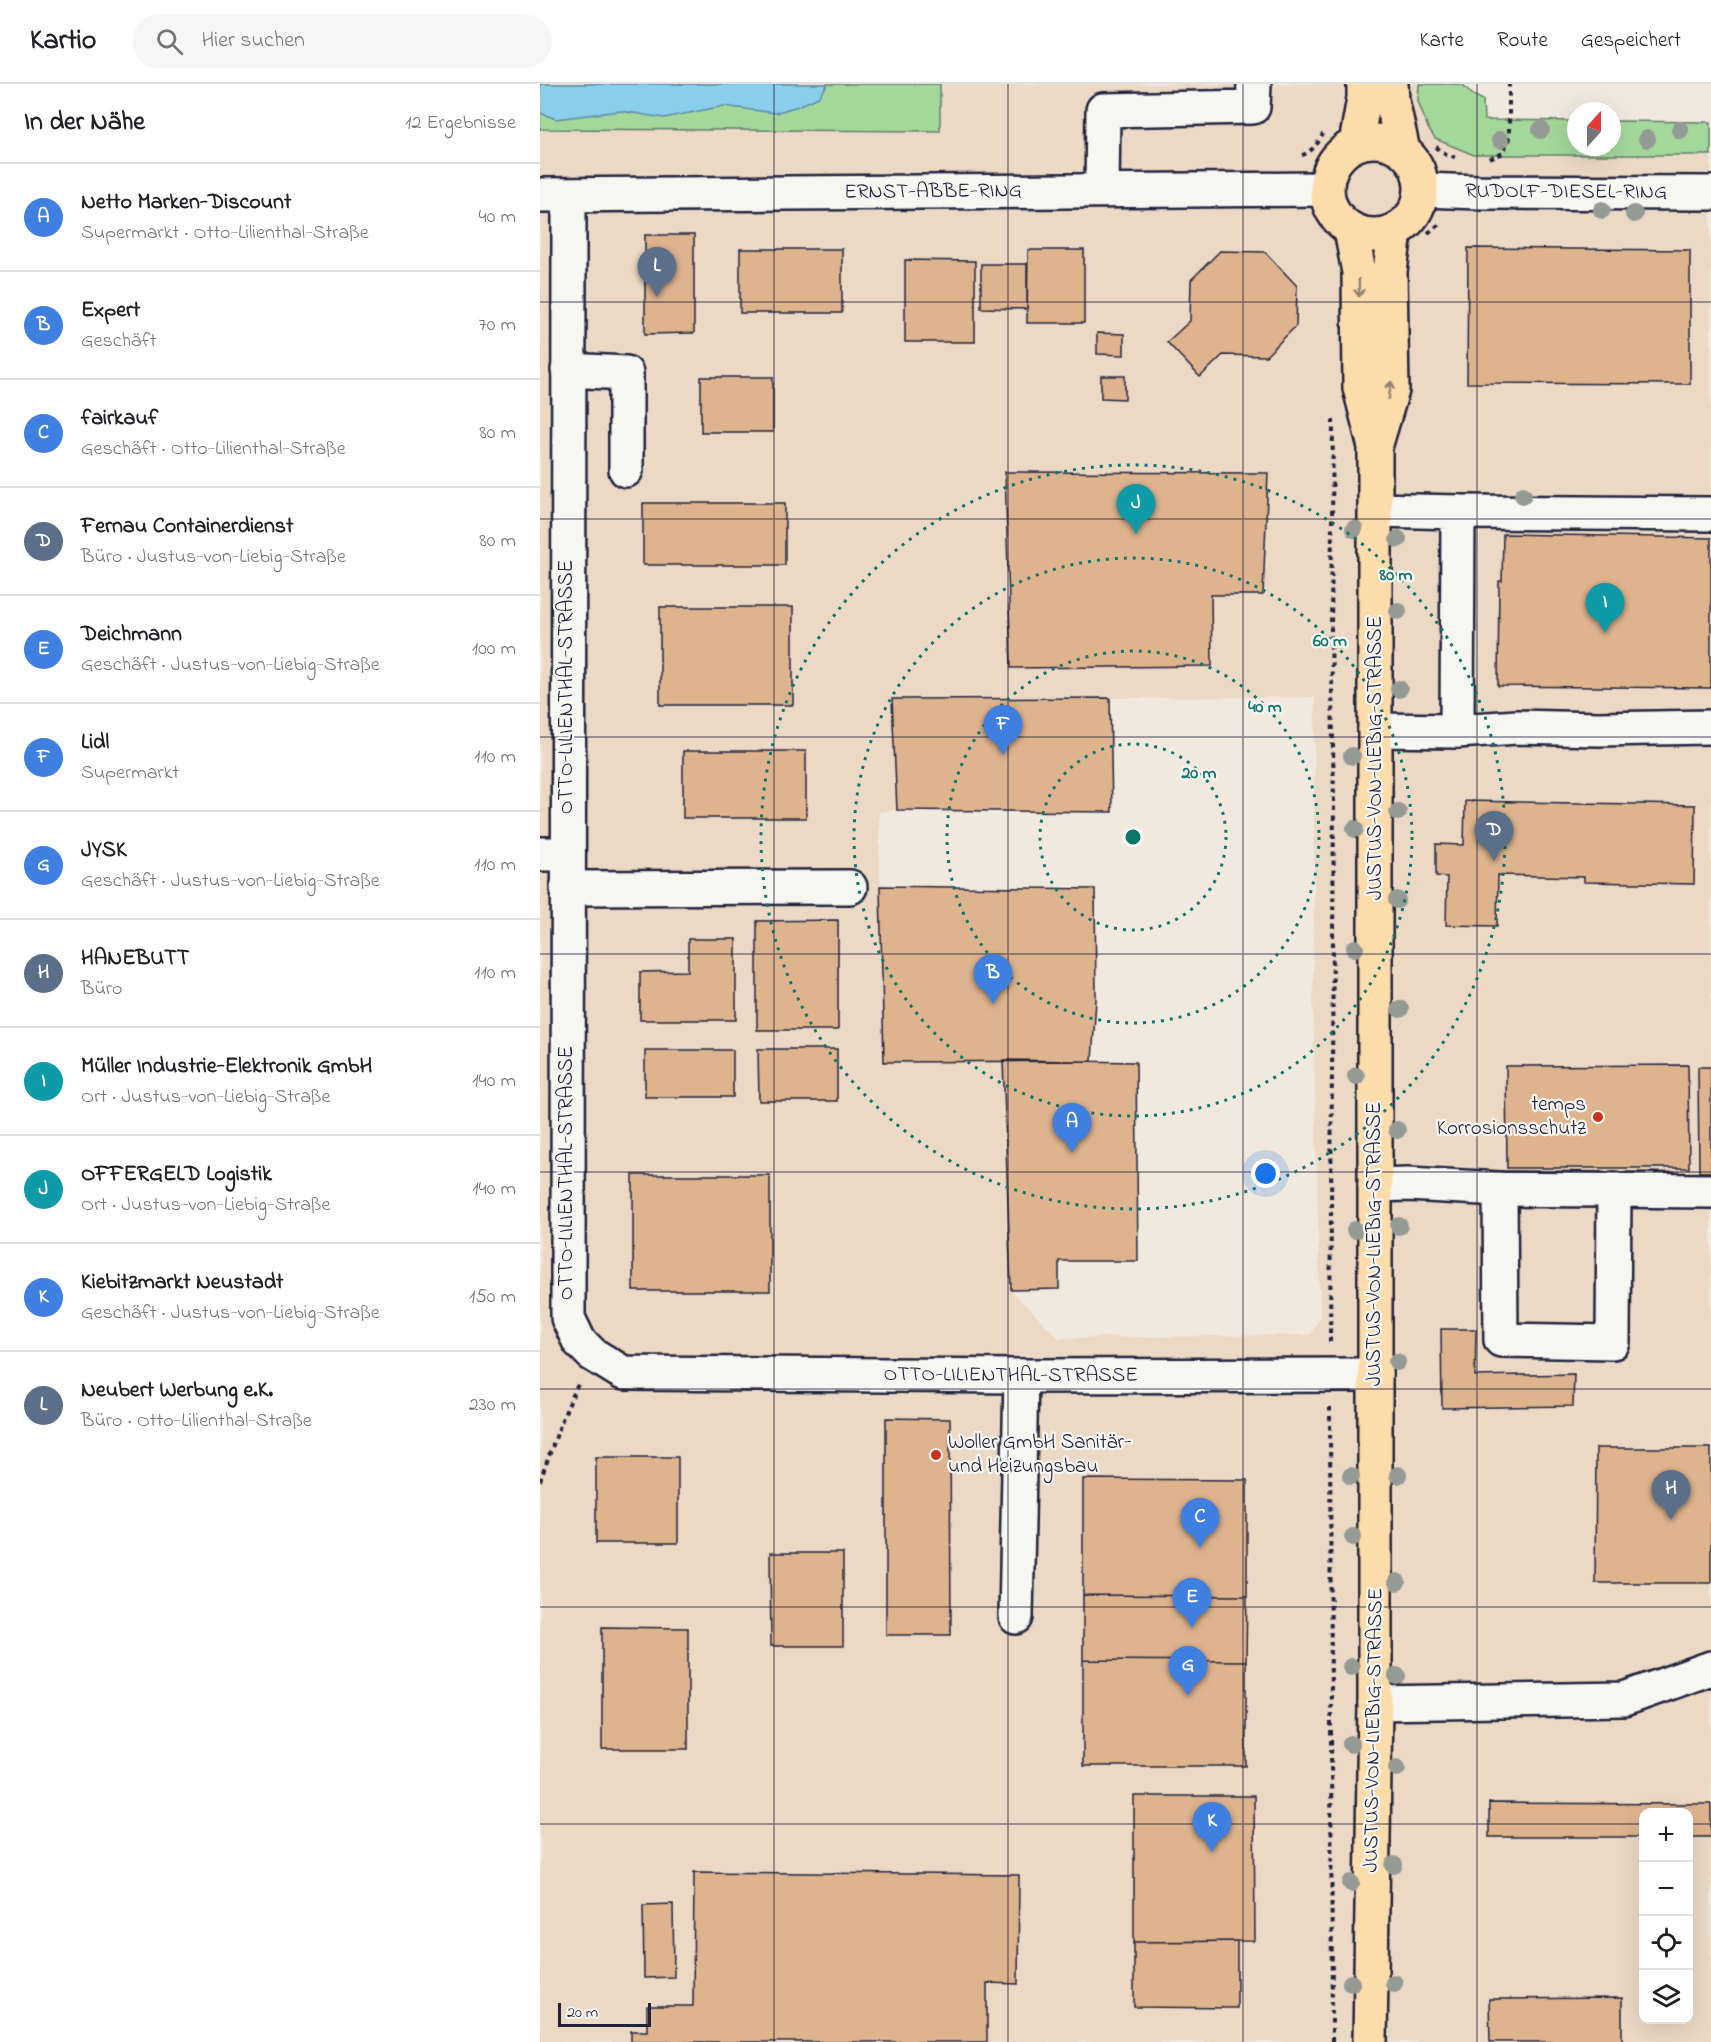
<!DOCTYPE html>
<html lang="de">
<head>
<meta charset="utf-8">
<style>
	:root { --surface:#fff; --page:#f6f6f6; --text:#202124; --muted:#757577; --line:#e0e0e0; --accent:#d93025 }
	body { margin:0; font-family:"Indie Flower",sans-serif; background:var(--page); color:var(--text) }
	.controls { position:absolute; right:18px; bottom:18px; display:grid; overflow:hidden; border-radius:12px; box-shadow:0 6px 24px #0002 }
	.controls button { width:54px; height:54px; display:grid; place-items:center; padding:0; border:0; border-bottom:2px solid var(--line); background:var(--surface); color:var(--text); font:30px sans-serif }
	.compass { position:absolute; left:1027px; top:18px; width:54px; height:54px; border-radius:50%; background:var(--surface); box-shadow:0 6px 24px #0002; rotate:21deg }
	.scale { position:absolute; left:18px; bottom:15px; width:93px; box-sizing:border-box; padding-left:6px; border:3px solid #22223b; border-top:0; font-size:16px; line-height:21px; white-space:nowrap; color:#22223b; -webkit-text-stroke:4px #f6f6f2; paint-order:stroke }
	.you { position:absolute; left:726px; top:1090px; width:21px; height:21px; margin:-15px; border:4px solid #fff; border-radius:50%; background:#1a73e8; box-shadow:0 0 0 9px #1a73e833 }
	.badge { display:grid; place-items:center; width:39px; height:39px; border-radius:50%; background:var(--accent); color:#fff; font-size:20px; font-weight:700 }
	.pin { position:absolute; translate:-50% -50px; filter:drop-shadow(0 2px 3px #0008) }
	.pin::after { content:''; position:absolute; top:32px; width:21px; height:18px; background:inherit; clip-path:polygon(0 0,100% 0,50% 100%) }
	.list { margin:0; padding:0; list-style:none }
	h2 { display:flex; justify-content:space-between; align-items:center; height:78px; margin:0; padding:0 24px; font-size:26px }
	h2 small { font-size:20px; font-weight:400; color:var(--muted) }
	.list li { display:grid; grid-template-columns:39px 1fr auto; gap:18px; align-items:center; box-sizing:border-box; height:108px; padding:0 24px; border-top:2px solid var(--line) }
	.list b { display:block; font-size:22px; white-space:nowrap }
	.list p { margin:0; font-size:20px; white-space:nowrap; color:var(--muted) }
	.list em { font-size:20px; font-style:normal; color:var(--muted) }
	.icon { flex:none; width:33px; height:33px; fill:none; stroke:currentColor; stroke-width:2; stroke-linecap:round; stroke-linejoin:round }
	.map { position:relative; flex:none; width:1171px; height:1958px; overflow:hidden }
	header { display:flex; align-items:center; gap:36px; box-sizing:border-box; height:84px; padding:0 30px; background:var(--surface); border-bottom:2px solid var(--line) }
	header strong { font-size:28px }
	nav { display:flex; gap:33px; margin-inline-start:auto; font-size:21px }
	.search { width:420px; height:54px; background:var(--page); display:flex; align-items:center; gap:15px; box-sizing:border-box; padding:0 21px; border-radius:33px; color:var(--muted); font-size:22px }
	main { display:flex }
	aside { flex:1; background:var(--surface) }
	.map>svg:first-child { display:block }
</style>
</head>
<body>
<header>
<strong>Kartio</strong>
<div class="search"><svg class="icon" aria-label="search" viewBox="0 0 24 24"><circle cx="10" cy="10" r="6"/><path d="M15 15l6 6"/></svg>Hier suchen</div>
<nav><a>Karte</a><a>Route</a><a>Gespeichert</a></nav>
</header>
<main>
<aside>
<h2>In der Nähe<small>12 Ergebnisse</small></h2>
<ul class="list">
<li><span class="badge" style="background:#3f7fe0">A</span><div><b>Netto Marken-Discount</b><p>Supermarkt · Otto-Lilienthal-Straße</p></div><em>40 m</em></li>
<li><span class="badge" style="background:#3f7fe0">B</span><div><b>Expert</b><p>Geschäft</p></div><em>70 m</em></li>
<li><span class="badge" style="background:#3f7fe0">C</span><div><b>fairkauf</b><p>Geschäft · Otto-Lilienthal-Straße</p></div><em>80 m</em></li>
<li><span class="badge" style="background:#5c6f8a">D</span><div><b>Fernau Containerdienst</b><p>Büro · Justus-von-Liebig-Straße</p></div><em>80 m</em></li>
<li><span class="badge" style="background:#3f7fe0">E</span><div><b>Deichmann</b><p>Geschäft · Justus-von-Liebig-Straße</p></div><em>100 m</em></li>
<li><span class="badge" style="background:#3f7fe0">F</span><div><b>Lidl</b><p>Supermarkt</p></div><em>110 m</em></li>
<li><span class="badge" style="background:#3f7fe0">G</span><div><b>JYSK</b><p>Geschäft · Justus-von-Liebig-Straße</p></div><em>110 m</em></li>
<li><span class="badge" style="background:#5c6f8a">H</span><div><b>HANEBUTT</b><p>Büro</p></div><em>110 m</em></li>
<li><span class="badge" style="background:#0f9aa8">I</span><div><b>Müller Industrie-Elektronik GmbH</b><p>Ort · Justus-von-Liebig-Straße</p></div><em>140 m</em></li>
<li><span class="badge" style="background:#0f9aa8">J</span><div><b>OFFERGELD Logistik</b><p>Ort · Justus-von-Liebig-Straße</p></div><em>140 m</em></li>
<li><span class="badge" style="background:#3f7fe0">K</span><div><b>Kiebitzmarkt Neustadt</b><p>Geschäft · Justus-von-Liebig-Straße</p></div><em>150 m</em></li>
<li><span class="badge" style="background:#5c6f8a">L</span><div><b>Neubert Werbung e.K.</b><p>Büro · Otto-Lilienthal-Straße</p></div><em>230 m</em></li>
</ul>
</aside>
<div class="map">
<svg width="1171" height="1958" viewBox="0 0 1171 1958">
	<rect width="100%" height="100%" fill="#f1e9de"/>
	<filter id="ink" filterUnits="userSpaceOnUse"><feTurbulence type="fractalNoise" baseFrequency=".0167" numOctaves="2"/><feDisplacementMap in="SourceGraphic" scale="12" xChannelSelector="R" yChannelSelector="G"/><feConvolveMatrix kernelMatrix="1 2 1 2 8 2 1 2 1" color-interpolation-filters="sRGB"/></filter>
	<g filter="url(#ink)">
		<!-- built -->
		<path fill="#ebd9c6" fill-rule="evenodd" d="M400 0H915L916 42 1036 63H1072L1171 43V1958H0V45L399 47ZM466 388 728 389 723 510 671 511 672 581 472 584ZM775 613 773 918 780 1233 770 1251 519 1254 471 1207 463 976 344 978 339 728 357 726 352 615ZM543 1395 707 1396V1511ZM714 1712 715 1857H594V1713ZM1104 1728H1148V1936H1104Z"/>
		<!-- green -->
		<path fill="#a4d89b" stroke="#637d6b" stroke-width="1.5" d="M0 0H400V47L0 45Z
			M879 0H922L933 11 943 16 944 36 1036 37V63H1072V37L1171 38V71H934L895 55 888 44 878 17Z"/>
		<!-- water -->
		<path fill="#89cfeb" stroke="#608aa5" stroke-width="1.5" d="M0 0H288L279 13 258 22 235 29 184 22 124 34 80 27 16 35 0 29Z"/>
		<!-- building -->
		<path fill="#deb48f" stroke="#22223b" stroke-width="1.5" d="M105 151H154V249L105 250Z
			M928 164 1150 166V300L927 299Z
			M200 165H302V229H200Z
			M488 166H544V239H487Z
			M680 167 725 168 757 202 756 242 726 272 683 271 660 293 627 258 650 237 651 196Z
			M365 176 435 177V258H365Z
			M441 180H487V225L441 224Z
			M557 249 584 250V271L557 270Z
			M561 292H585V315L561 314Z
			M161 293H233V348H161Z
			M465 388 728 389 723 511H671L672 582 471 584Z
			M103 419H245V481H103Z
			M963 450 1171 454V604L958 602 959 497H962Z
			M120 523H253V621H120Z
			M570 614 572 728 357 726 352 615Z
			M143 667H266V734H143Z
			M925 717 1155 721 1154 800 1044 798V793L958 791 957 842 906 841 907 793 896 792V760L924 761Z
			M340 802 555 805 556 916 552 977 344 978Z
			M298 836V946H217V837Z
			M148 855H196V936H100V888L148 887Z
			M218 965H297V1017H219Z
			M105 966H193V1013H105Z
			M463 976 596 978 598 1177H519V1205L471 1206Z
			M1148 981 1149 1084H967L966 982Z
			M1158 983H1171V1088H1159Z
			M93 1091H230V1207H93Z
			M901 1245H936L935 1292 1034 1290 1033 1322 902 1324Z
			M346 1334 410 1335 411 1551H346Z
			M1056 1364H1171V1499H1055Z
			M56 1373H138V1459H56Z
			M543 1395 707 1396V1512L543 1511Z
			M230 1469H303V1562H231Z
			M543 1511 707 1512 706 1577 543 1576Z
			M62 1543 148 1544V1665H62Z
			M543 1576 706 1577V1682H543Z
			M594 1712H714L715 1857 594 1858Z
			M949 1719 1171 1720V1753H1148V1728H1104V1753H949Z
			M154 1788 479 1791 478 1900 447 1899V1958H91V1947H107V1922H153Z
			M133 1820 134 1893 104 1894 103 1821Z
			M697 1857V1924L594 1923V1858Z
			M1082 1914V1958H950L949 1915Z"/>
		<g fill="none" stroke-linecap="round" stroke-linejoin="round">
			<!-- minor casing -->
			<g stroke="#22223b" stroke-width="38">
				<g id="minor">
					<path d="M562 106 563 26 713 23 714 0"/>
					<path id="s1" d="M882 106 939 108 1171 109"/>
					<path id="s2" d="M0 111 786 105"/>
					<path id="s3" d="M29 112 28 1234 39 1257 52 1270 83 1289 481 1292 835 1291"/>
					<path d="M28 286 86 289V386"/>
					<path d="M918 428 1171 430"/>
					<path d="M835 646 917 647 918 428 836 426"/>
					<path d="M917 647 977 643 1058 645 1171 643"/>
					<path d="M0 770H27"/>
					<path d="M27 804 310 803"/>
					<path d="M835 1101 868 1100 960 1105 1171 1107"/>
					<path d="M960 1105 961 1256 1073 1258 1074 1105"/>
					<path d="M476 1533 481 1292"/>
					<path d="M835 1619 1084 1615 1171 1584"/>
				</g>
			</g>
			<!-- major casing -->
			<g stroke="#22223b" stroke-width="38">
				<path id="major" d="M851 0 852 16 863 67
					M787 104a47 47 0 1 1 94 0a47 47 0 1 1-94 0Z
					M816 60 824 14V0
					M811 146 819 188 820 304 835 363V1619L830 1958
					M835 363 852 306 850 188 855 147"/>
			</g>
			<!-- path -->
			<path stroke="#22223b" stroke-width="4" stroke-dasharray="4.5 4.5" stroke-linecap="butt" d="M896 63 906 70 915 73
				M762 71C771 69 779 58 783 50
				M950 75 963 69 969 54V0
				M888 149 901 139
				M790 1258 794 719 791 546 793 336
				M790 1323 792 1958
				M0 1397 23 1333 39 1298"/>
			<!-- minor -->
			<use href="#minor" stroke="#f6f6f2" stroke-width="33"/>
			<!-- major -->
			<use href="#major" stroke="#fddcac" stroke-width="33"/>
		</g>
		<!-- trees -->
		<g fill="#959a94">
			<circle cx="1001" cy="46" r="9"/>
			<circle cx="1140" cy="46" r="9"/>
			<circle cx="1107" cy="55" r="9"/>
			<circle cx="960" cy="56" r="9"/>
			<circle cx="1062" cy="126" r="9"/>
			<circle cx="1094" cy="130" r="9"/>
			<circle cx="983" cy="411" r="9"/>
			<circle cx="814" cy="445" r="9"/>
			<circle cx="858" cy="455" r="9"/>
			<circle cx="858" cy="527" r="9"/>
			<circle cx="859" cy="605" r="9"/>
			<circle cx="812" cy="672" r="9"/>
			<circle cx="858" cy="728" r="9"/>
			<circle cx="815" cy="745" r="9"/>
			<circle cx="857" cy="816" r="9"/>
			<circle cx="815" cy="864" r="9"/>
			<circle cx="860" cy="925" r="9"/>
			<circle cx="816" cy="992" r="9"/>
			<circle cx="857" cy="1046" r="9"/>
			<circle cx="859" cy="1142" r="9"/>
			<circle cx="815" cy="1146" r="9"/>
			<circle cx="857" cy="1278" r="9"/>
			<circle cx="858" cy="1391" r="9"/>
			<circle cx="811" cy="1392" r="9"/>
			<circle cx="813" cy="1453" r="9"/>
			<circle cx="857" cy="1498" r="9"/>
			<circle cx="811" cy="1583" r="9"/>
			<circle cx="857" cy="1592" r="9"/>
			<circle cx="811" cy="1660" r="9"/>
			<circle cx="857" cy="1684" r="9"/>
			<circle cx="854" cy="1781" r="9"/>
			<circle cx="811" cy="1799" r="9"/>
			<circle cx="811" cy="1899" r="9"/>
			<circle cx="854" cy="1899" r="9"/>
		</g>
		<!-- one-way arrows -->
		<defs><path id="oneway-shaft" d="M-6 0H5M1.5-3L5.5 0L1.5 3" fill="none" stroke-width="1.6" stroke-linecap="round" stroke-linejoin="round" transform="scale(1.5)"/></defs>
		<g stroke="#907f74">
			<use href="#oneway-shaft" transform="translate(819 204) rotate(89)"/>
			<use href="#oneway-shaft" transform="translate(850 306) rotate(-82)"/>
		</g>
	</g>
	<!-- grid -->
	<path fill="none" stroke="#22223b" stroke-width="1.5" stroke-opacity="0.55" d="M234 0V1958M468 0V1958M703 0V1958M937 0V1958M0 218H1171M0 435H1171M0 653H1171M0 870H1171M0 1088H1171M0 1305H1171M0 1523H1171M0 1740H1104M1148 1740H1171"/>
	<!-- distance rings -->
	<g fill="none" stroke="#0f766e" stroke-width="3" stroke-dasharray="3 6">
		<circle cx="593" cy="753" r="93"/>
		<circle cx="593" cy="753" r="186"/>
		<circle cx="593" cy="753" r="279"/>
		<circle cx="593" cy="753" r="372"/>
	</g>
	<!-- markers -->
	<g fill="#c8321e" stroke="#f6f6f2" stroke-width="2">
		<circle cx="1058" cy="1033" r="6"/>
		<circle cx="396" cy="1371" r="6"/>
	</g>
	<g text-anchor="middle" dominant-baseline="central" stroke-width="4.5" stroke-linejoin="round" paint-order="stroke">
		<!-- street labels -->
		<g font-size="21" fill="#22223b" stroke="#f6f6f2">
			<text stroke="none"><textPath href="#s2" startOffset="393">ERNST-ABBE-RING</textPath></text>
			<text stroke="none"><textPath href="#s1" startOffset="144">RUDOLF-DIESEL-RING</textPath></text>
			<text transform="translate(27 603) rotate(-90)">OTTO-LILIENTHAL-STRASSE</text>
			<text transform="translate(836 674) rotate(-90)">JUSTUS-VON-LIEBIG-STRASSE</text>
			<text transform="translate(27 1089) rotate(-90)">OTTO-LILIENTHAL-STRASSE</text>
			<text transform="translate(835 1160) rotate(-90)">JUSTUS-VON-LIEBIG-STRASSE</text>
			<text stroke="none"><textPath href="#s3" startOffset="1590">OTTO-LILIENTHAL-STRASSE</textPath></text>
			<text transform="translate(834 1646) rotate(-89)">JUSTUS-VON-LIEBIG-STRASSE</text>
		</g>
		<!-- poi labels -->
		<g font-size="21" fill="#22223b" stroke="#f6f6f2" text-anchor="end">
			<text x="1046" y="1021">temps<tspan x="1046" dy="24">Korrosionsschutz</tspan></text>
			<text x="408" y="1359" text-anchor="start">Woller GmbH Sanitär-<tspan x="408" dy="24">und Heizungsbau</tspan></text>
		</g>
	</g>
	<circle cx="593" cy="753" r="9" fill="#0f766e" stroke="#f6f6f2" stroke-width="3"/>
	<g font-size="18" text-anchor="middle" font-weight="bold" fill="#0f766e" stroke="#f6f6f2" stroke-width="4.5" stroke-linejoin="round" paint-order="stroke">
		<text x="856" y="496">80 m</text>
		<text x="790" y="562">60 m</text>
		<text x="725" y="628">40 m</text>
		<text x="659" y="694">20 m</text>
	</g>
</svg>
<div class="controls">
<button>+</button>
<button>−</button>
<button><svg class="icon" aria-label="locate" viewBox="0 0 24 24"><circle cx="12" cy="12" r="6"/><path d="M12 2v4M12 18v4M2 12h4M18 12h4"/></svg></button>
<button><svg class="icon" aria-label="layers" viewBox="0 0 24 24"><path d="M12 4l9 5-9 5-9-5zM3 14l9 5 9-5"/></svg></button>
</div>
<svg class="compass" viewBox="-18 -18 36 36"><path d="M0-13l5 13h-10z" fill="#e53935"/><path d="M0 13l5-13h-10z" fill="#757577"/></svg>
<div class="scale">20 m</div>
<div class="you"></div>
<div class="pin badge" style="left:532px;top:1069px;background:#3f7fe0">A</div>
<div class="pin badge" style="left:453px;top:920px;background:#3f7fe0">B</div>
<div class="pin badge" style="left:660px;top:1464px;background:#3f7fe0">C</div>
<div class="pin badge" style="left:954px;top:777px;background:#5c6f8a">D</div>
<div class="pin badge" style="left:652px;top:1544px;background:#3f7fe0">E</div>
<div class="pin badge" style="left:463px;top:671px;background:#3f7fe0">F</div>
<div class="pin badge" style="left:648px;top:1612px;background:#3f7fe0">G</div>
<div class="pin badge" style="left:1131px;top:1436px;background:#5c6f8a">H</div>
<div class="pin badge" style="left:1065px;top:549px;background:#0f9aa8">I</div>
<div class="pin badge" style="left:596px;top:450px;background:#0f9aa8">J</div>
<div class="pin badge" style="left:672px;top:1768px;background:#3f7fe0">K</div>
<div class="pin badge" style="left:117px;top:213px;background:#5c6f8a">L</div>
</div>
</main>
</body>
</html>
